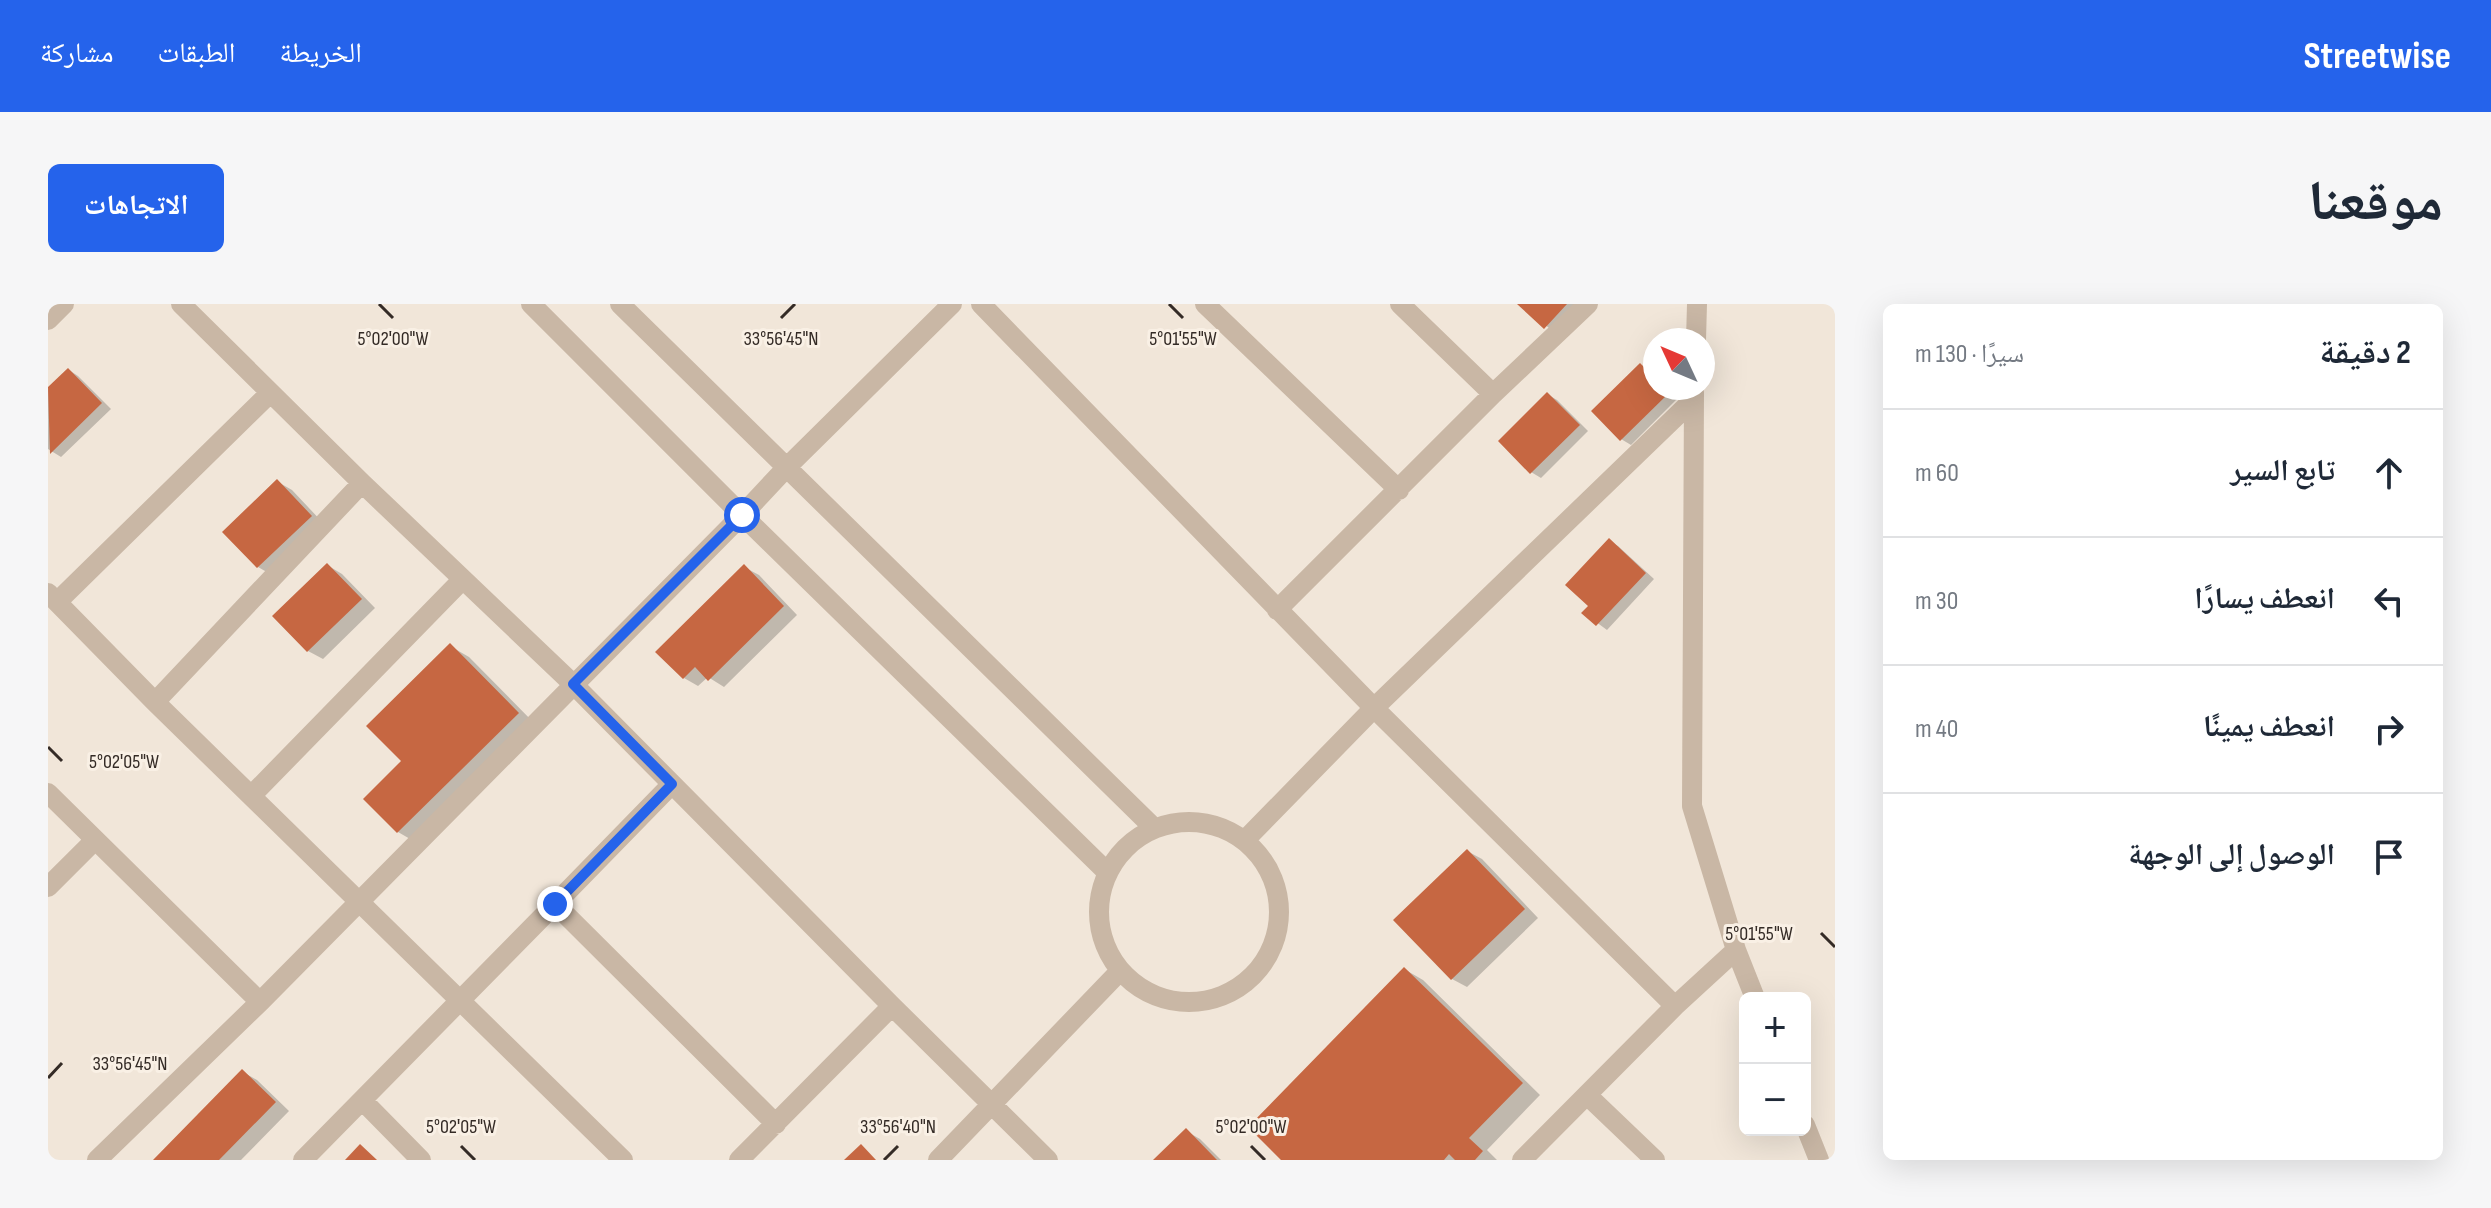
<!DOCTYPE html>
<html lang="ar">
<head>
<meta charset="utf-8">
<style>
	:root { --surface:#fff; --page:#f6f6f7; --text:#1f2937; --muted:#747a83; --line:#e0e1e3; --accent:#2563eb }
	body { margin:0; font-family:"Sofia Sans Condensed","Noto Naskh Arabic",sans-serif; background:var(--page); color:var(--text); direction:rtl }
	.controls { position:absolute; right:24px; bottom:24px; display:grid; overflow:hidden; border-radius:12px; box-shadow:0 8px 32px #0002 }
	.controls button { width:72px; height:72px; display:grid; place-items:center; padding:0; border:0; border-bottom:2px solid var(--line); background:var(--surface); color:var(--text); font:40px sans-serif }
	.compass { position:absolute; left:1595px; top:24px; width:72px; height:72px; border-radius:50%; background:var(--surface); box-shadow:0 8px 32px #0002; rotate:314deg }
	.stop { position:absolute; width:24px; height:24px; margin:-18px; border:6px solid #2563eb; border-radius:50%; background:#fff }
	.stop.end { background:#2563eb; border-color:#fff; box-shadow:0 2px 8px #0008 }
	.list { margin:0; padding:0; list-style:none }
	h2 { display:flex; justify-content:space-between; align-items:center; height:104px; margin:0; padding:0 32px; font-size:34px }
	h2 small { font-size:26px; font-weight:400; color:var(--muted) }
	.list li { display:grid; grid-template-columns:52px 1fr auto; gap:24px; align-items:center; box-sizing:border-box; height:128px; padding:0 32px; border-top:2px solid var(--line) }
	.list b { display:block; font-size:30px; white-space:nowrap }
	.list em { font-size:26px; font-style:normal; color:var(--muted) }
	.icon { flex:none; width:44px; height:44px; fill:none; stroke:currentColor; stroke-width:2; stroke-linecap:round; stroke-linejoin:round }
	.map { position:relative; flex:none; width:1787px; height:856px; overflow:hidden; direction:ltr; border-radius:12px }
	header { display:flex; align-items:center; gap:48px; box-sizing:border-box; height:112px; padding:0 40px; background:var(--accent); color:#fff }
	header strong { font-size:38px }
	nav { display:flex; gap:44px; margin-inline-start:auto; font-size:28px }
	.intro { display:flex; align-items:center; justify-content:space-between; box-sizing:border-box; height:192px; padding:0 48px }
	h1 { margin:0; font-size:56px }
	.button { padding:20px 36px; border-radius:12px; background:var(--accent); color:#fff; font-size:28px; font-weight:700 }
	main { display:flex; gap:48px; padding:0 48px }
	aside { flex:1; background:var(--surface); border-radius:12px; box-shadow:0 8px 32px #0002 }
	.map>svg:first-child { display:block }
</style>
</head>
<body>
<header>
<strong>Streetwise</strong>
<nav><a>الخريطة</a><a>الطبقات</a><a>مشاركة</a></nav>
</header>
<div class="intro"><h1>موقعنا</h1><a class="button">الاتجاهات</a></div>
<main>
<aside>
<h2>2 دقيقة<small>سيرًا · 130 m</small></h2>
<ul class="list">
<li><svg class="icon" aria-label="ahead" viewBox="0 0 24 24"><path d="M12 20V5M6 11l6-6 6 6"/></svg><div><b>تابع السير</b></div><em>60 m</em></li>
<li><svg class="icon" aria-label="left" viewBox="0 0 24 24"><path d="M17 20v-9H6M10 6l-5 5 5 5"/></svg><div><b>انعطف يسارًا</b></div><em>30 m</em></li>
<li><svg class="icon" aria-label="right" viewBox="0 0 24 24"><path d="M7 20v-9h11M14 6l5 5-5 5"/></svg><div><b>انعطف يمينًا</b></div><em>40 m</em></li>
<li><svg class="icon" aria-label="arrive" viewBox="0 0 24 24"><path d="M6 21V4h12l-3 4 3 4H6"/></svg><div><b>الوصول إلى الوجهة</b></div></li>
</ul>
</aside>
<div class="map">
<svg width="1787" height="856" viewBox="0 0 1787 856">
	<rect width="100%" height="100%" fill="#f1e6d9"/>
	<!-- shadow -->
	<path fill="#0003" d="M1472 0H1533L1507 29Z
		M1592 61 1607 72V84H1618L1629 95 1583 141 1573 135Z
		M21 66 30 72 63 105 13 153 0 145V86Z
		M1499 90 1509 96 1540 127 1493 174 1483 168Z
		M230 178 244 186 277 221 224 271 210 263Z
		M1561 237 1570 242 1606 275 1559 326 1536 309 1543 302Z
		M279 261 294 270 327 304 275 355 260 347Z
		M696 263 711 271 749 311 676 383 660 373 650 382 636 374Z
		M402 342 421 353 488 421 369 539 350 528 356 457Z
		M1419 547 1434 555 1490 614 1419 683 1404 675 1348 616Z
		M1356 665 1375 676 1492 791 1439 846 1449 856H1237Z
		M195 768 209 776 241 807 193 856H108Z
		M1138 827 1152 835 1173 856H1108Z"/>
	<!-- building -->
	<path fill="#c66742" d="M1469 0H1519L1496 25Z
		M1592 59 1607 74V84H1616L1621 89 1572 137 1543 107Z
		M20 64 54 99 2 150 0 83Z
		M1499 88 1532 121 1482 170 1450 137Z
		M229 175 264 212 209 264 174 228Z
		M1561 234 1598 269 1548 322 1533 309 1540 302 1517 281Z
		M279 259 314 295 259 348 224 312Z
		M696 260 736 302 660 377 647 363 635 375 607 348Z
		M402 339 471 409 349 529 315 495 353 457 318 422Z
		M1419 545 1477 605 1403 676 1345 616Z
		M1356 663 1475 779 1421 834 1435 847 1427 856H1407L1401 850 1396 856H1233L1200 823Z
		M194 765 228 798 171 856H105Z
		M1138 824 1169 856H1105Z
		M312 840 329 856H297Z
		M813 840 828 856H796Z"/>
	<g fill="none" stroke-linecap="round" stroke-linejoin="round">
		<!-- street -->
		<path stroke="#c9b7a5" stroke-width="20" d="M133 0 314 179 525 380 844 702 1000 856
			M483 0 694 211 1059 568
			M572 0 1106 524
			M933 0 1326 404 1627 702
			M1157 0 1351 186
			M1352 0 1445 90
			M0 16 16 0
			M1648 36 1649 0
			M1646 88 1644 502 1688 646 1707 694
			M0 289 107 398 575 856
			M9 298 222 89
			M1229 306 1445 90 1540 0
			M107 398 314 179
			M0 489 212 698
			M204 491 414 276
			M1051 608a90 90 0 1 1 180 0a90 90 0 1 1-180 0Z
			M1198 535 1326 404 1646 95
			M0 583 47 536
			M507 600 624 480
			M1539 791 1607 856
			M315 797 373 856
			M1757 821 1771 856
			M49 856 212 698 694 211 739 163 904 0
			M255 856 507 600 728 820
			M691 856 844 702
			M890 856 1071 668
			M1474 856 1627 702 1688 646"/>
	</g>
	<g fill="none" stroke-linecap="round" stroke-linejoin="round">
		<!-- route -->
		<path stroke="#2563eb" stroke-width="10" d="M507 600 624 480 525 380 694 211"/>
	</g>
	<!-- ticks -->
	<path fill="none" stroke="#342b26" stroke-width="3" d="M331 0 345 14M1121 0 1135 14M733 14 747 0M0 443 14 457M1773 629 1787 643M0 774 14 759M413 842 427 856M1203 842 1217 856M836 856 850 842"/>
	<g font-size="20" text-anchor="middle" fill="#342b26" stroke="#f9f0e5" stroke-width="6" stroke-linejoin="round" paint-order="stroke">
		<text x="345" y="41">5°02'00"W</text>
		<text x="1135" y="41">5°01'55"W</text>
		<text x="733" y="41">33°56'45"N</text>
		<text x="76" y="464">5°02'05"W</text>
		<text x="1711" y="636">5°01'55"W</text>
		<text x="82" y="766">33°56'45"N</text>
		<text x="850" y="829">33°56'40"N</text>
		<text x="413" y="829">5°02'05"W</text>
		<text x="1203" y="829">5°02'00"W</text>
	</g>
</svg>
<div class="controls">
<button>+</button>
<button>−</button>
</div>
<svg class="compass" viewBox="-18 -18 36 36"><path d="M0-13l5 13h-10z" fill="#e53935"/><path d="M0 13l5-13h-10z" fill="#747a83"/></svg>
<div class="stop" style="left:694px;top:211px"></div>
<div class="stop end" style="left:507px;top:600px"></div>
</div>
</main>
</body>
</html>
